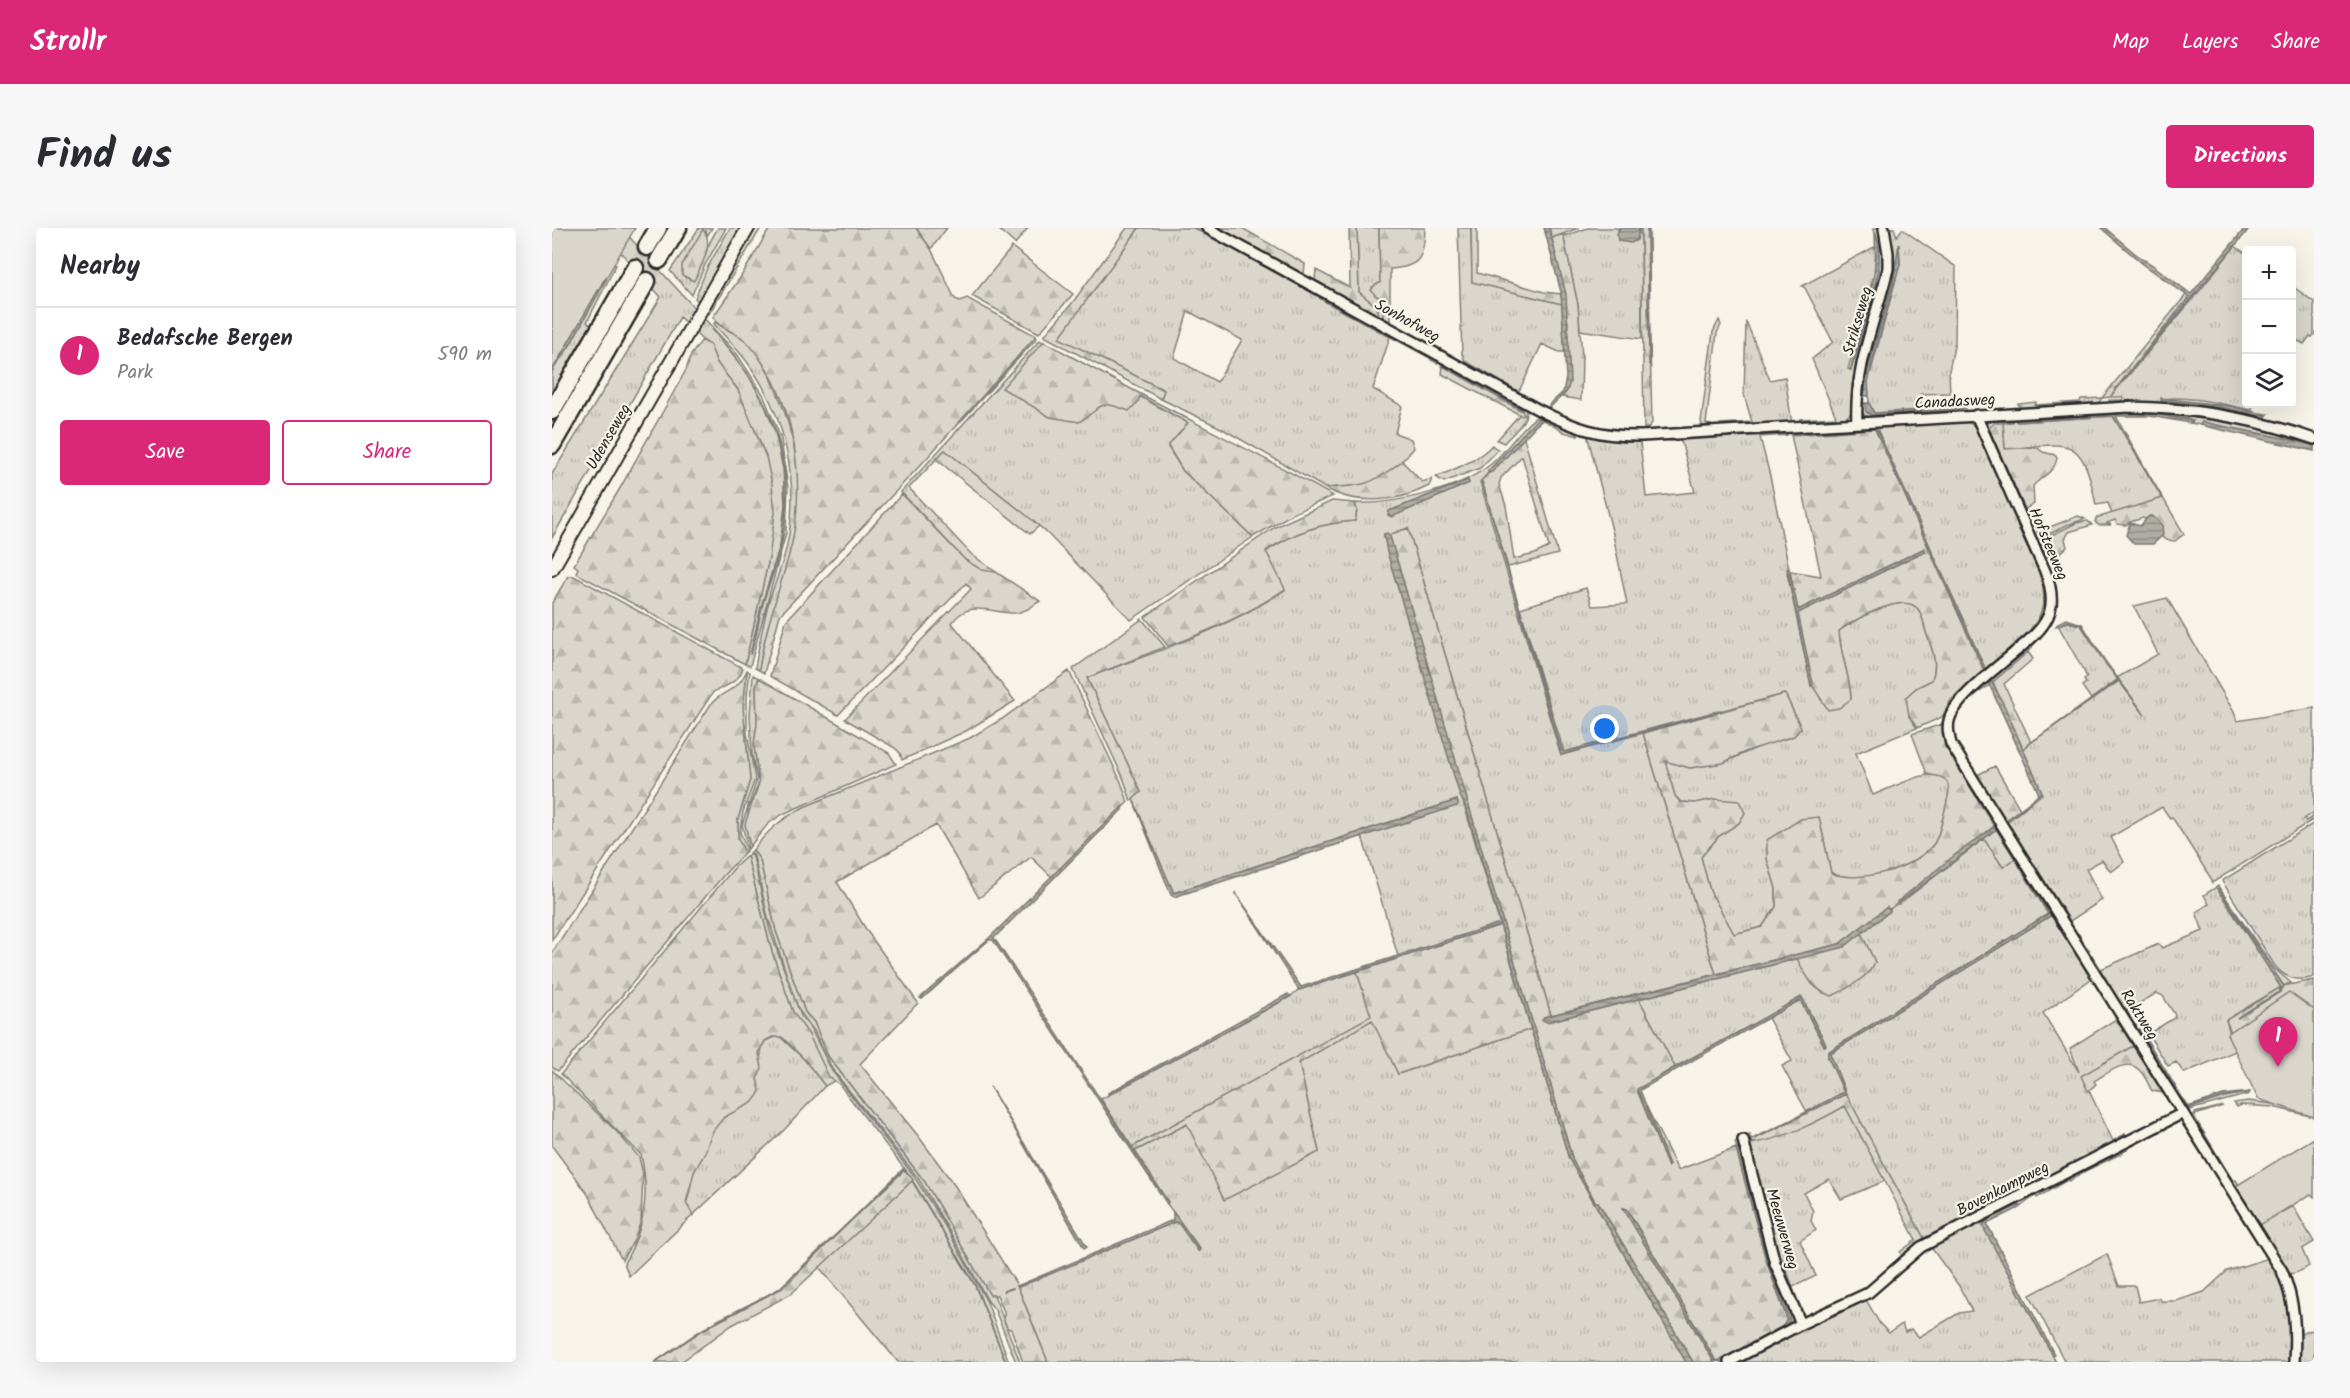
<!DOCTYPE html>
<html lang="en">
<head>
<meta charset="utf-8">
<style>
	:root { --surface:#fff; --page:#f7f7f7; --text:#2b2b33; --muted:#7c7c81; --line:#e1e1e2; --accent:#db2777 }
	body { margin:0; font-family:Kalam,sans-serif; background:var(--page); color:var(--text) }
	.controls { position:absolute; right:18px; top:18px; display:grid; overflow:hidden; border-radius:6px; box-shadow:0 6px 24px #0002 }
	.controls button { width:54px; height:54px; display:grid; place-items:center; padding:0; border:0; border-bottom:2px solid var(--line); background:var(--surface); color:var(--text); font:30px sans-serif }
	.you { position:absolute; left:1053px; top:501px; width:21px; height:21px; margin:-15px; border:4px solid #fff; border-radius:50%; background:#1a73e8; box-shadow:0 0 0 9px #1a73e833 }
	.badge { display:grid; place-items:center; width:39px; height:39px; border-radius:50%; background:var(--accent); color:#fff; font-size:20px; font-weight:700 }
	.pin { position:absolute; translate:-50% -50px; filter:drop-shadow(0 2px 3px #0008) }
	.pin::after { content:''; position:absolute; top:32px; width:21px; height:18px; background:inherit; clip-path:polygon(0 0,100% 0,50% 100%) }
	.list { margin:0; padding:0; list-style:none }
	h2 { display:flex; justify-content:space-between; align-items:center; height:78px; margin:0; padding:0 24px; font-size:26px }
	h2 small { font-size:20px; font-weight:400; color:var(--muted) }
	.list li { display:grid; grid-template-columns:39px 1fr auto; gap:18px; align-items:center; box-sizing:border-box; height:96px; padding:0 24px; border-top:2px solid var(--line) }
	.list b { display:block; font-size:22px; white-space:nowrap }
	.list p { margin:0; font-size:20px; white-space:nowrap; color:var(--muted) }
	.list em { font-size:20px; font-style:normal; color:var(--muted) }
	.actions { display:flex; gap:12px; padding:18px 24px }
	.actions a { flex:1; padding:14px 0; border:2px solid var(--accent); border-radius:6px; text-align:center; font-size:21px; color:var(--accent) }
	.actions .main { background:var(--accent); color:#fff }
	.icon { flex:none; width:33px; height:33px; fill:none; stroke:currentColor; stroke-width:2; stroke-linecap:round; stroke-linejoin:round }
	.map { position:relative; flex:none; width:1762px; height:1134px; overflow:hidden; border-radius:6px }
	header { display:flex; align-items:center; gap:36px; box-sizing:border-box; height:84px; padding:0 30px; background:var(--accent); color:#fff }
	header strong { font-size:28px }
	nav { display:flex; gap:33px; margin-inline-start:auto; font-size:21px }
	.intro { display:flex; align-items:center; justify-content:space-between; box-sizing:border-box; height:144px; padding:0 36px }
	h1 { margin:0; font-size:42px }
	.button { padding:15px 27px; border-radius:6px; background:var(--accent); color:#fff; font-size:21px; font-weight:700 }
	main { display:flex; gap:36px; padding:0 36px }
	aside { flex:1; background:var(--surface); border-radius:6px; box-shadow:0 6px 24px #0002 }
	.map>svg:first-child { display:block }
</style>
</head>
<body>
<header>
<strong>Strollr</strong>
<nav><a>Map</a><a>Layers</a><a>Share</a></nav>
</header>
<div class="intro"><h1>Find us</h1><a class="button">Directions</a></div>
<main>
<aside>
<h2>Nearby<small></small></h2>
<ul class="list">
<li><span class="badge">1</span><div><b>Bedafsche Bergen</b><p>Park</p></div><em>590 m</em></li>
</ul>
<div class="actions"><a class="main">Save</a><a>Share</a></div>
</aside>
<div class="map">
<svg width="1762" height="1134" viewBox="0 0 1762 1134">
	<defs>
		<pattern id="grass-tufts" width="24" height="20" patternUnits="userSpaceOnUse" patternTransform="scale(1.5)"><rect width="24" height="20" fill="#dad6cc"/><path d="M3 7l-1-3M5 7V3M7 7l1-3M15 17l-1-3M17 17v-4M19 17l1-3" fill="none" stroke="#bbb8af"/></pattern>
		<pattern id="forest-firs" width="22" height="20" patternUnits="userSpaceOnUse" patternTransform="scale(1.5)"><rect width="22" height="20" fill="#dad6cc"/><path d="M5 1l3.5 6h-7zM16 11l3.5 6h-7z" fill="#bbb8af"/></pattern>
		<pattern id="water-rules" width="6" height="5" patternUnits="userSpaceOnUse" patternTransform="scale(1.5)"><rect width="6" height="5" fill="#afaca4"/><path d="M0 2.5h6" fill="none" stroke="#8f8c86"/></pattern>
	</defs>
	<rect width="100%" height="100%" fill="#f7f3e8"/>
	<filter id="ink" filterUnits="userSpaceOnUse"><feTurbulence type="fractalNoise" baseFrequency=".0167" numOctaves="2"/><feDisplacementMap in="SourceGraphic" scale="12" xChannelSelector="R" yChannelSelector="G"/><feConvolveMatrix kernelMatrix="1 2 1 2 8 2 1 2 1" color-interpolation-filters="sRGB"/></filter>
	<g filter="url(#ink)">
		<!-- grass -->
		<path fill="url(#grass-tufts)" stroke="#82807c" stroke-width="1.5" fill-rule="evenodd" d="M69 0 185 126 211 166 229 211 236 260 234 305 198 438 193 436 217 330 214 229 186 162 165 135 158 117 150 112 128 89 0 310V246L109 69 63 18Z
			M147 0H160L155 8 154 3 133 49 141 52C150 35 155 16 166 0H174L153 37 140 67 118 43Z
			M178 0H191L148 75 143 70 155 40Z
			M201 0H209L157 86 154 82Z
			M364 0H395L379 21Z
			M445 0H476L463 16Z
			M587 0H641L657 8 643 0H648L708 33 713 39 718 38 885 130V135L879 132 878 128 770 69 768 70 838 109 821 161 850 178 843 205 859 211 862 220 850 233 825 252 806 258 773 260 669 200 609 171 612 162 510 112 507 110 508 107ZM636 83 690 112 665 154 622 130Z
			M805 0H827L828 55 820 59 823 67 831 72 832 90 838 94 837 97 760 55 761 52H763L827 87 825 79 807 64Z
			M906 0H919L920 54 1010 76 1013 124H1007L990 116 967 163 963 166 889 125 890 123 964 162 913 133 910 126Z
			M997 0H1027L1013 5V8L1036 0H1068L1066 2 1087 5V0H1089L1090 111 1028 102 1026 77 1011 6 1000 10Z
			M1321 0H1329L1334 34 1301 182C1292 198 1265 194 1249 195L1248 191 1284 189 1260 131 1281 114 1253 60 1250 58 1324 18 1322 47 1296 141 1299 142C1308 110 1340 28 1321 0Z
			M1335 0H1342L1345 8 1350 1 1404 39 1403 113 1397 143 1398 165 1369 166V182L1322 185 1317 175 1316 154 1348 36 1347 16 1341 54 1315 144 1312 168 1309 169V175H1313L1315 184 1319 187 1409 182 1413 179V185L1322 191C1315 189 1310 187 1308 180 1298 145 1332 78 1338 41 1341 28 1339 13 1335 0Z
			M1683 18 1694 26V176H1701L1700 182C1679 178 1628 165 1609 172L1716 186 1712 192 1559 176 1557 172H1571V169H1558L1646 65Z
			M0 21 64 37 35 94 39 97 0 164Z
			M1740 58 1762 74V107L1760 109 1758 108 1752 116 1740 110Z
			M1167 92 1169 97 1165 105 1154 196 1159 197 1157 201 1151 199 1149 194 1161 104Z
			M1194 93 1218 152 1233 149 1240 196 1169 201 1168 196 1200 194 1192 167Z
			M163 94C173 102 186 106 195 113 208 125 221 152 227 169 242 206 250 250 245 290 238 342 214 390 207 442L203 440C207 417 211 395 217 373 223 355 230 338 234 321 249 259 234 189 198 138 188 123 174 110 162 96Z
			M484 108 485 110 401 202Z
			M488 112 492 115 451 160 471 172 527 194 547 178 554 175 561 177 587 168 636 195 616 219 631 243 701 309 579 392 493 303 393 222 357 260 419 326 444 344 430 343 413 332 349 264Z
			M891 134 973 178C979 192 960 205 952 215L945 212 967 187H972L970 183 889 138Z
			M1550 170 1545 177 1470 181 1466 176 1484 174 1483 177 1528 174 1529 171Z
			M1596 182 1686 192 1762 214V218L1746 213 1650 194 1648 197 1638 195 1640 194 1636 191C1579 183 1520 184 1463 192L1465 194 1561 188 1611 270 1560 286 1556 275 1544 277C1530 204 1518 216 1453 221L1451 195 1460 194V192H1447L1446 195 1439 197 1437 201 1470 278 1473 281 1468 280 1433 198 1436 192 1440 190Z
			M987 187 1025 204 1026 208 1012 204 991 192 983 198 988 192 970 207 928 254 1008 525 1010 527 1091 505 1164 746 999 787 856 300 837 307 832 306V310L948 697 846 728 810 608 904 578 905 572 621 665 581 571 589 564 535 450C602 424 674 402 733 362L714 324C742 304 769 295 803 293L805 282 803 275C842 277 909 261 939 236 956 222 968 199 987 187ZM916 252 917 255 840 288 837 283Z
			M1413 192 1426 201 1494 352 1497 365 1492 392 1390 489C1394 477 1423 447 1434 443L1325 201 1239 207 1240 201Z
			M1232 202 1235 207 1208 209 1218 248 1237 341 1235 345 1259 457 1265 462 1269 472 1299 471C1298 447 1288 427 1287 403 1301 393 1352 363 1366 381 1372 389 1372 399 1375 407 1381 423 1386 435 1380 452L1364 460 1357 488 1365 500 1304 525 1321 567C1332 563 1367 546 1377 547 1383 547 1394 548 1396 555 1400 564 1387 610 1381 617 1360 641 1308 656 1279 645L1267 589 1215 631 1224 660V679L1210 699 1182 706 1158 663 1149 629 1167 608 1187 595 1163 571 1143 575 1129 574 1123 568 1113 533 1138 540 1171 535 1249 500 1233 466 1012 524 968 380 1034 360 1040 378 1075 376 1061 306 1035 206 1110 211 1088 214 1094 269 1143 264 1129 213H1117L1116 209Z
			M940 217 946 222 928 240 892 254 884 249C905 240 925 233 940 217Z
			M1615 370 1682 484 1685 493 1762 480V584L1752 591 1754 593 1762 588V591L1660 655V652L1620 589 1618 590 1610 579 1559 609 1572 634 1559 644 1550 632 1534 641 1550 672 1518 693 1458 598 1525 706H1527C1531 713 1530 716 1538 722L1531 721 1409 527 1411 526 1454 593H1456L1490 566 1471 522 1474 518 1567 453 1593 487 1566 451 1539 471 1530 458 1534 455 1532 452 1535 449 1506 397 1516 394 1529 397 1552 434 1565 450 1606 426 1582 378Z
			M1483 412 1484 414 1480 418V420L1441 454H1437L1438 457C1426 465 1398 480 1401 502 1401 508 1405 515 1407 520L1405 521C1397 507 1398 494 1406 480Z
			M195 442 198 444 195 467V505L203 551 191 584 188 604 195 622 193 624 186 611V591L198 552 191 480Z
			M201 447 207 450 204 458 205 496 202 517 207 555 196 582V611L198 618 196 621 190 597 205 551 200 527 198 486Z
			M1390 496 1540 746 1539 751 1491 785 1527 844 1518 820 1564 791 1581 818 1530 848 1561 913 1573 906 1574 911 1374 1014 1372 1012 1458 967 1372 1010 1294 866 1277 826 1498 688 1501 689 1442 598 1439 593 1441 592 1403 532 1402 533C1394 521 1390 510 1390 496Z
			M1762 595V749C1746 754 1734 751 1723 738L1670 653Z
			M1432 611 1451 639 1463 631 1496 686 1276 824V829L1292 864 1255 884 1230 838 1240 833 1216 790 1248 772 1272 818 1274 817 1250 769 1123 839 1087 771 1245 730 1260 756 1271 765C1289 760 1315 754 1323 734L1309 705 1338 683V681L1345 675 1347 676Z
			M201 622 208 632 224 703 253 784 262 794 276 828 373 954 438 1067H442L468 1134H464L443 1082 436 1073 405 1016 366 950 280 841 262 803 246 781 216 690 202 628 199 624Z
			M198 625 201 629 218 703 249 788 259 801 280 843 362 948 396 1003 435 1074 457 1134H346L267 1039 361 952 287 856 277 849 241 784 220 724 195 628Z
			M1666 658 1722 740 1739 755 1731 758 1668 662 1665 661 1729 759 1674 792 1679 809 1686 822 1632 845 1624 834 1616 838 1596 806 1622 790 1623 787 1611 768 1605 765 1575 782 1582 797H1585L1580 799 1538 730 1540 727 1549 741 1607 716 1610 720 1651 703 1644 684 1657 676 1652 667Z
			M805 744 820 788 580 919 549 871 738 769 746 762Z
			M821 791 846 846 979 801 1017 931 1134 1134H496L466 1059 623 994 627 996 646 1023 648 1021 615 976 616 974 583 923 635 896 767 924 747 835Z
			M1587 801 1590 804 1588 806 1635 881 1672 869 1698 864 1697 866 1634 883 1584 806Z
			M227 808 252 831 273 858 232 902 141 987 134 975C139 965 138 954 142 943 145 936 150 930 153 923 157 913 159 903 167 894 182 877 213 881 205 851 211 838 205 826 213 813Z
			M1696 873 1721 876 1762 885V889L1721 879 1689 877 1685 879 1682 875Z
			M1293 878 1333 953 1289 971 1277 951 1252 965 1261 983 1259 993 1264 1002 1248 1013 1264 1048 1241 1059 1230 1030 1229 1031 1242 1063 1239 1067 1233 1057 1194 914 1195 908 1198 907 1197 911 1200 916C1233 906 1263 895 1293 878Z
			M1671 878 1643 887V890L1681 953 1684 952 1710 995 1741 978 1762 1014 1750 1021 1757 1038C1750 1043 1742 1047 1734 1045L1639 892 1643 885Z
			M1599 905 1600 907 1570 923 1571 925 1527 946 1528 947 1517 953V951L1485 970 1484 967 1467 980 1468 977 1431 996 1504 1134H1191L1235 1111 1234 1108 1313 1070 1328 1096 1337 1105 1350 1096 1353 1104 1359 1101 1367 1109 1407 1085 1420 1083 1407 1058 1378 1018Z
			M1188 911 1242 1089 1239 1098 1173 1134H1168V1132L1237 1095 1218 1041 1187 921H1185L1183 914Z
			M1555 1026 1567 1058H1583L1587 1074 1607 1070 1609 1073H1624L1652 1064 1675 1043 1717 1030C1742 1062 1739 1095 1739 1134H1513L1478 1067Z
			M1762 1102V1134H1744L1746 1109 1753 1103Z"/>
		<!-- forest -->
		<path fill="url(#forest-firs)" stroke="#82807c" stroke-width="1.5" fill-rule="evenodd" d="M218 0H364L379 21 403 71 408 73 415 70 484 108 375 230 228 387 212 445 207 442C213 402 226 366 237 327 253 267 247 195 215 141 209 133 203 122 196 115 186 104 169 102 161 89L190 47Z
			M575 0H587L507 110 612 162 609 171 492 108 521 74Z
			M667 0H690L753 36 752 46Z
			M797 0H805L807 64 825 79 827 88 763 52 764 42 798 60Z
			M827 0H873C872 30 868 39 838 41V94L831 90V71L823 67 819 62 823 57 828 55Z
			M919 0H925V45L992 64 1009 66 1010 76 920 54Z
			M1089 0H1095L1100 195 1096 200H1092Z
			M151 1C163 17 149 37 142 53L130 47V37Z
			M1011 6 1026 77 1030 128 1029 172 1010 169 1015 163 1016 94 1000 10Z
			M460 19 521 66 487 105 420 68Z
			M1646 64 1558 169 1550 170 1634 67 1637 69 1628 82 1563 162Z
			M150 112 158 117 165 135 186 162 214 229 220 256 223 285 217 330 193 436 24 345 26 340 22 337 67 262 134 142 139 127Z
			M492 113C586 168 686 214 781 268L740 286 701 309 631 243 616 218 636 195 588 168 586 174 577 183C543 170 553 179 527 194L498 189 450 160Z
			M891 138 970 183 972 187 970 188 890 146Z
			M1442 195H1451L1453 221 1484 219 1491 224 1503 227 1505 230C1503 244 1490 248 1481 258L1482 276 1473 281 1441 210 1437 200Z
			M1323 201 1432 443 1399 472 1390 489 1365 500 1357 488 1354 469 1364 460 1380 452C1386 435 1381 423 1375 407 1372 399 1372 389 1366 381 1352 363 1301 392 1287 403 1288 427 1298 447 1299 471L1287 480 1276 482 1260 457 1245 385 1373 323 1371 321 1246 382 1238 343 1269 348 1239 207Z
			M972 210 1006 326 956 339 929 253ZM970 228 997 319 983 326 962 331 954 278 947 256 949 250Z
			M393 222 479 291 487 298 478 306 384 231Z
			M850 233 870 254 880 251 877 258C847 274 803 278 773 260 813 258 819 257 850 233Z
			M350 266 413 332 430 342 444 344 488 373C480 378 472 385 462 385 440 385 415 371 400 395L463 473 414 503 350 532 348 525 343 520 293 491 419 361 414 355 286 487 218 448 234 393Z
			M1611 270 1632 306 1623 313 1614 312 1610 309V297L1599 288 1593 291 1591 290 1578 294 1574 297 1565 296 1563 292 1555 295 1559 297H1546L1543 294 1544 290Z
			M780 273 803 275 805 282 803 293C769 295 742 304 714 323L733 361C697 386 657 403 616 418L593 389 723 299Z
			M1526 288 1533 291 1515 297 1488 311 1485 304Z
			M1536 293 1540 297 1517 304 1513 311 1515 319 1507 326 1495 329 1488 313 1524 295Z
			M856 300 999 787 992 789 995 794 1087 771 1123 839 1085 862 1116 939 1117 937 1090 870 1126 942 1184 920 1214 1032 1235 1091 1231 1098 1168 1132 1164 1133 1075 981 1072 980 1162 1134H1141L1046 974 1044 975 1042 971 1021 933 837 307Z
			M16 348H22L191 440C187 454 174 458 161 464L0 712V375Z
			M590 391 613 419 535 450 589 564 579 573 572 552 521 441Z
			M1476 424 1481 431 1452 456 1479 514 1471 522 1441 454Z
			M195 442 191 480 198 552 186 591V611L193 624 171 648 6 843 0 839V725L159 476C173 460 185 465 195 442Z
			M517 443 569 554 576 574 500 649 479 629 427 670 384 597 285 654 315 703 366 775 308 836 367 909 403 958 465 1057 496 1134H471L459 1101 455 1100 451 1089 453 1086 445 1067H438L373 954 276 828 262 794 253 784 224 703 208 632 201 622C217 601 228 592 252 579L418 510 450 491Z
			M207 450 337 525 344 536 231 586 216 596 198 618 193 596 207 555 202 517 205 496 204 458Z
			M1233 466 1249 500 1242 508 1195 523 1171 535 1138 540 1113 533 1123 568 1128 574 1143 575 1163 571 1187 573 1193 585 1187 595 1167 608 1149 629 1158 663 1182 706 1210 699 1224 679V660L1215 631V612L1249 591 1267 589 1279 645C1306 656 1363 641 1381 617 1387 610 1392 586 1394 577 1396 569 1400 557 1392 551 1388 547 1380 548 1375 546L1360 506 1390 496 1395 521 1442 598 1338 681 1335 680 1287 716 1164 746 1091 505Z
			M1443 538 1468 581 1454 592 1425 547Z
			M1444 601 1463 631 1451 639 1432 611Z
			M195 628 220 724 241 784 257 807 277 849 282 853 273 858 252 831 230 809H220L213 813 209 820 207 825 210 840 205 851 208 862 206 867 200 875 172 889 160 904 153 925 142 944 134 975 141 987 77 1048 72 1035C93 1001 98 966 89 927L9 846 183 639Z
			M948 697 979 801 846 846 820 792 747 835 767 924 672 972 635 896 583 923 580 919 819 788 805 744Z
			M1309 705 1323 734C1318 748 1294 762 1280 768 1262 763 1253 747 1245 730L1292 719Z
			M1762 752V859L1680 807 1674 792 1729 759 1727 764 1685 790 1728 764 1731 758Z
			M1581 818 1611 865 1600 863C1596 856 1593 847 1587 842 1575 829 1554 846 1542 853L1544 856 1536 863 1529 848Z
			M0 842 64 903 87 929 91 946 89 993 81 1014 70 1032 35 965 0 918Z
			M1294 866 1374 1014 1351 1030 1348 1024 1364 1012 1293 878C1269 892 1226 914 1199 915L1200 911Z
			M352 940 361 952 239 1066 180 1097 129 1134H103L166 1092 231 1060Z"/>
		<!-- park -->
		<path fill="#dad6cc" stroke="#82807c" stroke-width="1.5" d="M0 0H83L0 144Z
			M1737 764 1762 782V889L1706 871 1675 806Z
			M1762 910V969L1759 966 1708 997 1684 958Z"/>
		<!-- water -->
		<path fill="url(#water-rules)" stroke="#7a7874" stroke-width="1.5" d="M992 0H997L1014 66 1018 154 1015 163 997 180V177L1011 164 1014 150 1009 64Z
			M1068 0H1087L1085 12 1079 15 1066 13 1065 6Z
			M1095 0H1097L1098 138 1097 137Z
			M1549 0H1553L1585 27 1602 38 1639 66 1693 0H1698L1562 163 1637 69 1591 36Z
			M1323 3 1327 16V43L1298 143 1324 39Z
			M1347 16 1348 36 1319 139 1316 154 1317 168H1312L1315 144 1341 54Z
			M55 50 17 119 1 141 52 52Z
			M768 68 878 128 880 131 772 73 768 70Z
			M160 101C220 166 249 238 227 327 222 344 215 361 210 379 206 395 204 413 198 427L209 379 228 317 233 277 231 241 223 204 212 175 195 145Z
			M893 136 970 180V182L891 138Z
			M1609 170 1678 178 1714 187 1713 189 1664 178 1609 172Z
			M1313 175H1317L1322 185 1411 180 1409 182 1319 187 1314 184Z
			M1579 185H1597L1641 193 1638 195 1598 188H1564L1610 270 1561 188 1465 194 1463 192Z
			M986 190 989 192 940 244 936 245V243Z
			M1650 194 1746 213 1762 218V223L1648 197Z
			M1324 199 1419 409 1434 442 1433 444 1323 201Z
			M916 252 917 255 840 289 836 287 837 283Z
			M930 253 1010 523 1012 524 1169 482 1170 483 1009 527Z
			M1597 288 1602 289 1610 297 1611 307 1601 316H1582L1574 307 1578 295 1588 298Z
			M1466 296C1505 380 1510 381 1436 441 1444 429 1462 418 1473 407 1511 372 1482 335 1465 297Z
			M835 305 838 308 1021 933 1042 972 1044 974H1046L1141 1134H1134L1017 931 914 579 908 568 835 324 832 306Z
			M1373 320V323L1246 385 1261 456 1259 458 1235 341H1237L1246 382Z
			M1514 391 1530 396 1553 433 1593 487 1567 453 1474 518 1566 452 1529 397 1516 394 1504 398 1506 395Z
			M1439 453 1452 477 1490 564 1455 594 1454 592 1485 568 1486 564 1437 456Z
			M905 572 906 576 905 578 622 669 619 667 582 574 622 665Z
			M570 579V582L442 710 616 974 615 976 441 712H437L370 771 368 770 437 710Z
			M1444 598 1443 602 1345 676V674L1404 626Z
			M1450 607 1501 690 1498 688 1278 825 1294 866 1203 911 1292 864 1276 829V824L1496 686Z
			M1666 660 1732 758 1728 764 1685 790 1727 764 1729 760Z
			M683 664 749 759 945 696 946 698 747 762Z
			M1335 679 1338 683 1292 719 995 794 990 792 992 789 1287 716Z
			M736 766 739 768 556 867V865Z
			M1249 769 1274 816 1273 818 1248 772 1088 862 1117 937 1116 939 1085 861Z
			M1590 804 1636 879 1671 867 1698 864 1672 869 1635 881 1588 806Z
			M438 859 535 1019 534 1020H532Z
			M1186 920 1218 1041 1238 1092 1232 1099 1178 1128 1231 1098 1235 1091 1214 1032 1184 921Z
			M1468 976 1467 980 1435 996 1502 1126 1501 1128 1431 999 1434 993Z
			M1071 980 1075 981 1163 1132 1169 1133 1162 1134Z
			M621 984 648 1021 647 1023 627 996 623 994 467 1059 465 1058 621 992Z"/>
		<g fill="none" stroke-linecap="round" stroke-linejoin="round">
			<!-- stream -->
			<path stroke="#7a7874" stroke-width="2" d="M1446 193H1460
				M1605 905 1613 901
				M1199 910V914
				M361 954 423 1057 454 1134
				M452 1063 461 1060
				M103 1134 148 1103 227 1061 352 942 355 945"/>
			<!-- highway-tunnel -->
			<path stroke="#cecbc2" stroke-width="16" stroke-dasharray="16 8" stroke-linecap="butt" d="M83 40 95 19
				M95 53 107 32"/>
			<!-- street casing -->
			<g stroke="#2b2b2b" stroke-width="14">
				<path id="street" d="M655 0 985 181C1022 200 1048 209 1090 208L1577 179C1641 180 1702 190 1762 211
					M1424 187 1493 343C1509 383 1494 399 1463 424 1446 439 1401 472 1397 493 1395 500 1397 508 1399 516L1730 1043C1743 1074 1744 1101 1742 1134
					M1305 195C1302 141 1323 93 1336 41V25L1332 0
					M1191 912 1223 1035 1249 1096
					M1177 1134 1249 1096 1316 1065 1369 1019 1631 885"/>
			</g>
			<!-- secondary casing -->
			<g stroke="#2b2b2b" stroke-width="16">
				<path id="secondary" d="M0 341 196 0"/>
			</g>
			<!-- highway casing -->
			<g stroke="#2b2b2b" stroke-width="21">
				<path id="highway" d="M95 19 106 0
					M107 32 126 0
					M0 183 83 40
					M0 217 95 53"/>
			</g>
			<!-- street -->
			<use href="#street" stroke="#f7f3e8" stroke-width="9"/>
			<!-- secondary -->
			<use href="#secondary" stroke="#f7f3e8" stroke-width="12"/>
			<!-- highway -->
			<use href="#highway" stroke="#f7f3e8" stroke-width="16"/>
		</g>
	</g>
	<g text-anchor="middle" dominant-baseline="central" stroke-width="4.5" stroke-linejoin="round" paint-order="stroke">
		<!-- street labels -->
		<g font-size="16" fill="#2b2b2b" stroke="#f7f3e8">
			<text transform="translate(855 93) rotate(29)">Sonhofweg</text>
			<text transform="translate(1306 93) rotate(-74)">Strikseweg</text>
			<text transform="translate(1403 174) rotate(-3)">Canadasweg</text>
			<text transform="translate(57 209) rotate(-60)">Udenseweg</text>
			<text transform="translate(1496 316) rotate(67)">Hofsteeweg</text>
			<text transform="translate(1587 787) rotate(58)">Raktweg</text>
			<text transform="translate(1451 961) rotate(-27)">Bovenkampweg</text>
			<text transform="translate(1230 1001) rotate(74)">Meeuwerweg</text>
		</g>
	</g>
</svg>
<div class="controls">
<button>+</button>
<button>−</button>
<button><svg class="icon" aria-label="layers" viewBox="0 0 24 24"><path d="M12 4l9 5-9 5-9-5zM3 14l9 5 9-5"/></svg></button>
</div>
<div class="you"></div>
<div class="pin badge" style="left:1726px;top:839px">1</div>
</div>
</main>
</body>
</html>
